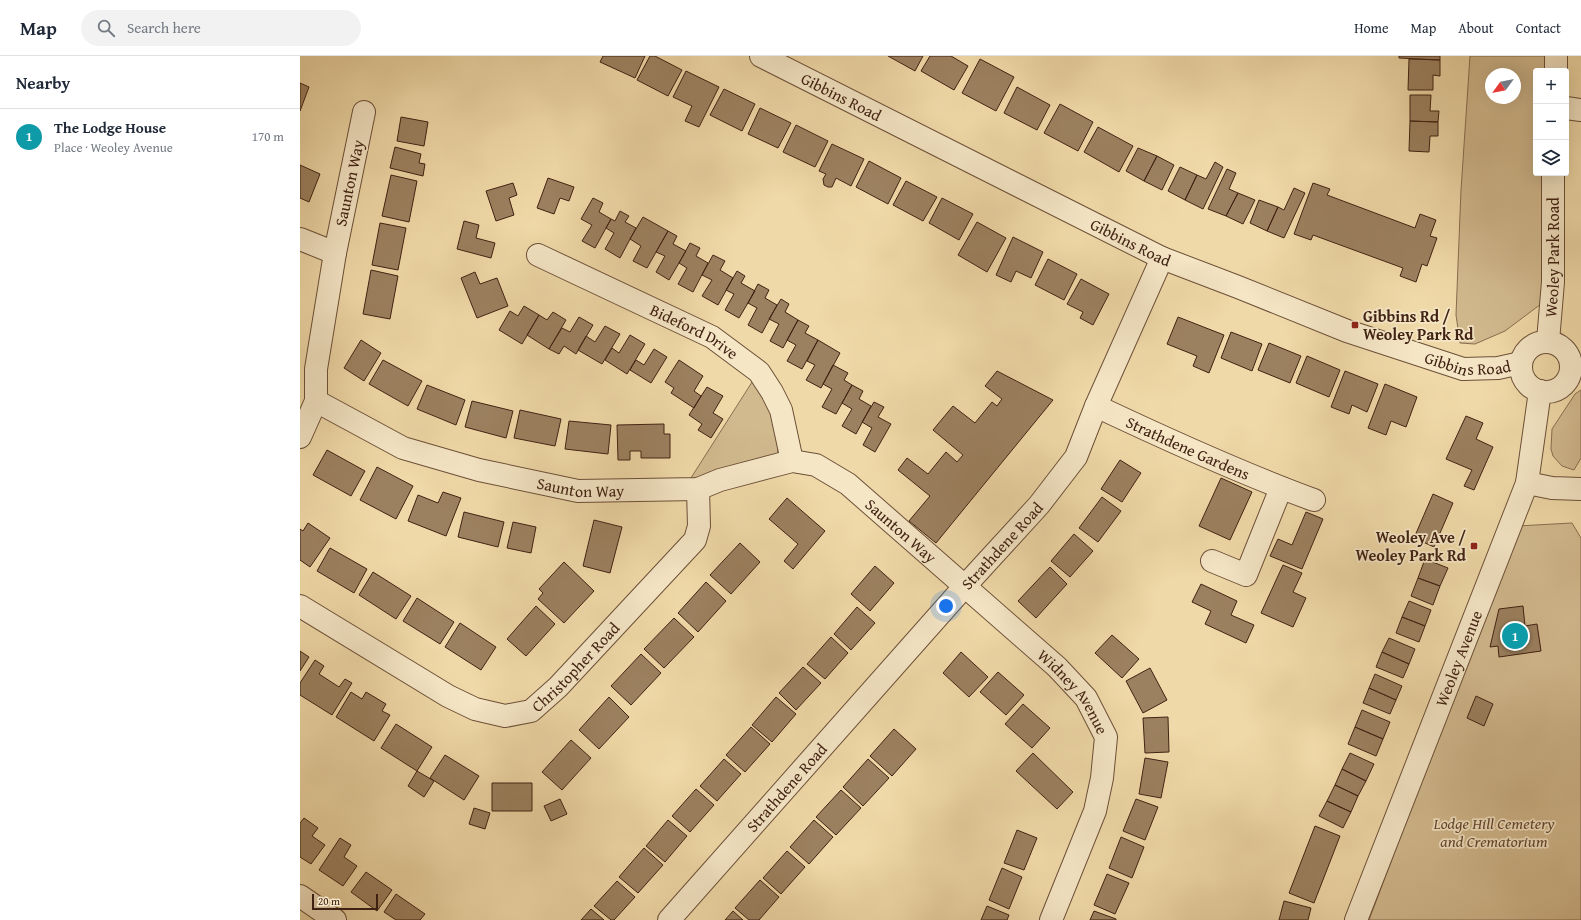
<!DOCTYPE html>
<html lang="en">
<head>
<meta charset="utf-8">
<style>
	:root { --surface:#fff; --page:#f2f2f3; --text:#1f2937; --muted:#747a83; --line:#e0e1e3; --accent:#111827 }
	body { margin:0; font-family:"Gentium Book Plus",serif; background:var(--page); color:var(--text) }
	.controls { position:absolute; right:12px; top:12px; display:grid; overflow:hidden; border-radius:4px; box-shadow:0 4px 16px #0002 }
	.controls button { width:36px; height:36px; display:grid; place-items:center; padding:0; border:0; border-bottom:1px solid var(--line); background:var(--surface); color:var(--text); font:20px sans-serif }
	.compass { position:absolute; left:1185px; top:12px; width:36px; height:36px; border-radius:50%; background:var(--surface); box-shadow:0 4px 16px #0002; rotate:237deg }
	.scale { position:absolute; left:12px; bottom:10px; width:66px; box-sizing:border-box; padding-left:4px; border:2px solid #402213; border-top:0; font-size:11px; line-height:14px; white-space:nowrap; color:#402213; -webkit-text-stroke:3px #f5e6c6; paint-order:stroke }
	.you { position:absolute; left:646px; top:550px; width:14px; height:14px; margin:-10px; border:3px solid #fff; border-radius:50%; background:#1a73e8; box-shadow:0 0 0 6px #1a73e833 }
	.badge { display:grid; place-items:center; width:26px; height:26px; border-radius:50%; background:var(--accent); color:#fff; font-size:13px; font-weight:700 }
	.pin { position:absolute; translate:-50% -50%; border:2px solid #fff; box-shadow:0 1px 4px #0006 }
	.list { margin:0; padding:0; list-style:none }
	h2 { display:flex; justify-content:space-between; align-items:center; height:52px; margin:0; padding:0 16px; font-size:17px }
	h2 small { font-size:13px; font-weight:400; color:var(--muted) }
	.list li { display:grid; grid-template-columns:26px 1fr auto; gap:12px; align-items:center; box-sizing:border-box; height:56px; padding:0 16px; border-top:1px solid var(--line) }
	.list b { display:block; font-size:15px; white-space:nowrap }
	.list p { margin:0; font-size:13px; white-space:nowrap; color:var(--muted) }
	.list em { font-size:13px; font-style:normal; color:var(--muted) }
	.icon { flex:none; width:22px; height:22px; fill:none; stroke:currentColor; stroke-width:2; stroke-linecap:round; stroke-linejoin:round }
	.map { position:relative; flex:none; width:1281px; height:864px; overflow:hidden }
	header { display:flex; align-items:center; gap:24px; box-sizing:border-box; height:56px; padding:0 20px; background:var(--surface); border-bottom:1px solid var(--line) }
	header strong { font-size:19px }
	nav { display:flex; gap:22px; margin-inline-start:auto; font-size:14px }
	.search { width:280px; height:36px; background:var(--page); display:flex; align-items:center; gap:10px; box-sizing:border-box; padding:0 14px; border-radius:22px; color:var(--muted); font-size:15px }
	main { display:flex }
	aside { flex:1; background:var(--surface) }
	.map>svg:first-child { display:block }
</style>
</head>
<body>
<header>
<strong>Map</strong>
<div class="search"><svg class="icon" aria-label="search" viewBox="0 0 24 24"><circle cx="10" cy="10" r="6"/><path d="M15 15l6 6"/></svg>Search here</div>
<nav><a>Home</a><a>Map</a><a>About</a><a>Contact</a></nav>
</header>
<main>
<aside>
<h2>Nearby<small></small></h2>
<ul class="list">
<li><span class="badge" style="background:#0f9aa8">1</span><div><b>The Lodge House</b><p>Place · Weoley Avenue</p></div><em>170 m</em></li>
</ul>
</aside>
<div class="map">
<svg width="1281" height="864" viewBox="0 0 1281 864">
	<rect width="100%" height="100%" fill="#f0d9a8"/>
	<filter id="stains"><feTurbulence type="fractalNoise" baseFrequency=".005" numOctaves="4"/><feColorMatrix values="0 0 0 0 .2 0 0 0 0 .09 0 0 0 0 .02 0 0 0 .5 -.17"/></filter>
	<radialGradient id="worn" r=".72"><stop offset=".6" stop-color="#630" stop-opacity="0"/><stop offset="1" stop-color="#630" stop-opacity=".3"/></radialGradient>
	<!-- green -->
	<path fill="#d2ba8f" stroke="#896e51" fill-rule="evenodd" d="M1170 0H1250L1249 15H1236V117H1245V245L1205 275 1175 288 1160 287 1156 259 1161 134ZM1191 18H1215V42H1191Z
		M454 323 471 352 477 380 478 400 389 425Z
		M1281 334V402L1274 414 1262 410 1253 400 1251 393 1252 373 1275 338Z
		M1272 467 1281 482V864H1069L1217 470Z"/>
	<!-- building -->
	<path fill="#9c8160" stroke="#402213" d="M303 0H345L335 22 300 6Z
		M350 0H355L382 14 368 40 337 24Z
		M588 0H623L615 15Z
		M630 0H651L668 10 654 34 621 15Z
		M1099 0H1140V4L1099 2Z
		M680 3 714 21 696 55 662 37Z
		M1109 3 1140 4V20L1133 19V34H1108Z
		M386 15 419 31 399 71 385 65 392 50 373 41Z
		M0 27 9 31 0 55Z
		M717 31 750 49 737 74 704 57Z
		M424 33 455 48 442 75 410 59Z
		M1110 39H1131L1130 55H1139L1138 66 1110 65Z
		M760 48 793 66 778 95 744 77Z
		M460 52 491 67 478 92 448 78Z
		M101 61 128 66 124 90 97 85Z
		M1110 65 1138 66V80H1130L1129 96 1109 95Z
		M496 69 528 85 515 111 483 96Z
		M798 71 833 90 819 116 784 96Z
		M532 88 564 103 551 130 536 122 532 131H528L524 129 523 123 526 118 519 115Z
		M95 91 121 98 119 107 125 108 123 120 90 112Z
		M838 92 857 100 844 125 826 115Z
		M857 100 874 109 862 134 844 125Z
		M569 105 601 122 588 148 556 131Z
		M915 106 923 111 903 153 885 144 897 119 906 123Z
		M0 109 20 118 9 146 0 142Z
		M880 111 897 119 885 144 868 135Z
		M927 113 936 117 929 133 938 137 926 160 908 153Z
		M91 119 117 125 109 166 82 160Z
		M248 122 274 131 269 145 260 142 254 158 237 152Z
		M606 125 637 141 623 165 593 149Z
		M213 127 217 139 209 142 214 159 196 165 186 135Z
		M1013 127 1030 133 1027 139 1115 172 1120 158 1136 164 1130 180 1137 182 1127 210 1122 208 1116 226 1100 220 1103 212 1013 179 1011 184 994 178Z
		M994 132 1005 137 984 182 967 175 978 151 984 154Z
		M938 137 955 144 943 168 926 160Z
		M293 142 303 147 299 156 311 163 295 192 282 185 292 169 281 163Z
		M642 142 673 158 659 184 629 167Z
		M959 144 978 151 967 175 950 167Z
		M320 155 329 160 325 166 336 172 320 202 305 193 314 177 306 172 311 163 315 165Z
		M343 161 368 175 347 212 333 205 341 190 330 183Z
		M164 165 179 169 176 182 195 187 191 202 157 193Z
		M677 166 706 182 687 216 658 199Z
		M80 167 106 172 98 214 72 209Z
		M368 175 377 180 373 188 386 195 369 224 356 216 365 200 356 196Z
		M713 181 743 196 731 222 716 215 711 226 696 219Z
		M390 187 400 192 396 200 408 207 393 236 378 228 387 212 379 207Z
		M413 199 425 205 420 214 433 222 418 249 402 240 412 224 402 219Z
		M748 203 777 218 764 244 735 229Z
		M71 214 98 220 90 263 63 258Z
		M437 215 445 220 441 227 455 235 439 262 425 254 434 238 426 234Z
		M175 216 180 228 197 222 208 250 177 262 161 222Z
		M781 223 809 238 793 269 780 262 783 256 767 248Z
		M458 228 469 234 465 242 477 249 462 277 448 269 457 252 448 247Z
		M481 243 489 248 485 256 498 264 483 292 470 285 479 268 469 263Z
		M224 250 239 259 222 288 199 274 210 255 218 260Z
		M253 256 266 264 249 293 227 279 239 259 247 264Z
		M279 261 293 269 276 298 264 290 259 298 249 293 262 272 270 276Z
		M878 261 924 279 909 317 893 310 897 300 867 288Z
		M498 264 509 270 505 277 518 284 502 313 487 305 496 289 487 284Z
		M305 270 320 278 302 308 278 294 286 280 295 286Z
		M931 276 962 288 952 315 921 302Z
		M330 279 345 288 327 318 305 304 312 292 319 297Z
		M61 284 81 297 64 325 44 312Z
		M518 284 540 297 521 332 506 324 515 309 507 305Z
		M969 287 1001 300 990 327 958 314Z
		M354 293 367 301 351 327 330 314 336 304 344 309Z
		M1007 300 1040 314 1029 341 996 327Z
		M83 304 122 325 108 350 69 328Z
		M379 304 403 320 394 335 401 340 394 352 371 337 374 332 365 326Z
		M533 309 548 317 544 324 552 329 536 358 522 351 532 333 523 328Z
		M697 315 753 344 636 487 609 465 630 440 598 414 607 402 628 418 646 396 657 406 663 399 633 374 653 350 675 367 692 346 697 350 702 343 685 330Z
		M1045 315 1078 328 1067 356 1052 349 1049 358 1031 351Z
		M1085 328 1117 341 1106 371 1091 365 1086 379 1068 372Z
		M127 329 165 344 156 369 117 353Z
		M552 329 563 335 559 343 571 350 556 378 542 370 552 353 542 347Z
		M407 331 423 340 413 357 423 363 411 382 398 374 402 368 389 359Z
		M172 345 213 355 206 382 165 371Z
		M574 346 584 351 578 361 591 368 575 396 563 389 572 372 562 366Z
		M220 354 261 363 255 390 214 382Z
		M1166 360 1183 367 1176 383 1193 391 1174 434 1164 430 1172 414 1146 403Z
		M269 365 311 369 308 398 265 393Z
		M364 368V378H370V402H341V395H330V404H318L317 369Z
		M27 394 65 415 51 440 13 419Z
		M820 404 841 417 822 446 801 433Z
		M77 411 113 430 96 463 60 444Z
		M921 422 952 436 930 484 899 470Z
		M143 436 161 442 146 480 108 465 118 439 138 447Z
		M1133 438 1153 447 1134 491 1114 482Z
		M802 441 821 455 798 486 779 472Z
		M487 442 525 475 493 513 484 505 498 488 469 463Z
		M164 456 204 466 198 491 158 481Z
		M1006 456 1023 463 1002 513 970 500 978 483 992 489Z
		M294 464 322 471 310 517 283 510Z
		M213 466 236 471 231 497 207 492Z
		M8 467 30 482 10 511 0 504V473L3 475Z
		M774 478 793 495 770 521 751 505Z
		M440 487 460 506 431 538 410 519Z
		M30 492 67 513 54 537 17 515Z
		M1125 503 1148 512 1140 530 1118 522Z
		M264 506 294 535 264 567 238 543 243 537 239 533Z
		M983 509 1002 517 993 536 1006 542 993 571 961 557Z
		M575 510 594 527 570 555 551 538Z
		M750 511 767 528 736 562 718 545Z
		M73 516 111 540 96 563 59 539Z
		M1118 522 1140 530 1133 549 1111 540Z
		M406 526 426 545 398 576 378 557Z
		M901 528 937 545 931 559 954 569 946 587 905 568 911 555 892 546Z
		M117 542 154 566 140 588 103 565Z
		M1109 545 1131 554 1125 570 1102 561Z
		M236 550 255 568 226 600 207 583Z
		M1223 550 1225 570 1237 568 1241 595 1199 601 1198 590 1190 591 1199 553Z
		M557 551 575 567 551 594 534 578Z
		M1102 561 1125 570 1119 586 1096 577Z
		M374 562 394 581 364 612 344 593Z
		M160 567 196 591 181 614 145 591Z
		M812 579 839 603 822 622 795 597Z
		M531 581 548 597 525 623 507 608Z
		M1089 582 1115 593 1109 608 1082 596Z
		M0 595 9 601 0 615Z
		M661 596 688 621 669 641 643 617Z
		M1082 596 1109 608 1103 622 1076 611Z
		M341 598 361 617 331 649 311 630Z
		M15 604 24 610 19 618 39 631 45 623 52 627 32 659 0 639V627Z
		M503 611 521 627 496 654 479 637Z
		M850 612 867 644 843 657 826 625Z
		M698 616 724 639 706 659 680 636Z
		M1075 618 1102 630 1096 644 1069 632Z
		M1069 632 1096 644 1090 658 1063 647Z
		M51 636 62 643 66 636 86 648 82 655 90 659 74 685 36 661Z
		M1176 640 1193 648 1184 670 1167 662Z
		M309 641 329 661 299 693 279 674Z
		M476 641 496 658 472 686 452 669Z
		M723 648 750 672 732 692 705 668Z
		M1062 654 1090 666 1083 683 1055 671Z
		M868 661 869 696 845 697 843 662Z
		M96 668 132 691 117 715 81 692Z
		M451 671 470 688 445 716 426 699Z
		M1055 671 1083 683 1076 700 1048 688Z
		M594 673 616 693 592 720 570 700Z
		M271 684 291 702 262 734 242 716Z
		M733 697 773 736 757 753 716 715Z
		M1050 697 1074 708 1066 725 1042 713Z
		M145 699 179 720 164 744 130 722Z
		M845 702 868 706 861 742 839 738Z
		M424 703 441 718 417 745 400 730Z
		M568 703 589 722 563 750 543 731Z
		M1042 713 1066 725 1058 740 1035 729Z
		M117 715 134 725 124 741 108 730Z
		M192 727H232V755H192Z
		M1035 729 1058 740 1051 756 1027 745Z
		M396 733 414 749 390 776 372 760Z
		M541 734 561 752 536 779 516 761Z
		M260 743 267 758 251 765 244 750Z
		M836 743 858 751 845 784 823 775Z
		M1027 745 1051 756 1043 772 1019 760Z
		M174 752 190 757 185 773 169 768Z
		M4 762 18 772 12 780 25 789 11 808 0 801V767Z
		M368 764 387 780 365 806 346 790Z
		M514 764 533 781 509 808 490 791Z
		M1015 770 1040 780 1014 847 989 837Z
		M717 774 737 782 724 814 704 807Z
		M821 781 844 791 832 822 809 812Z
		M40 782 51 789 44 801 57 810 43 830 19 814Z
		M344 792 363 809 338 837 319 821Z
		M487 795 505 811 481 838 463 822Z
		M702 812 722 821 709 853 689 844Z
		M66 816 92 834 77 855 51 836Z
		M807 818 829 827 815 858 794 849Z
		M460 824 479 841 459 864H449L435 852Z
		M317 825 335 841 314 864H311L294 850Z
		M96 838 125 858 120 864H96L84 856Z
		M984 845 1011 852 1008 864H979Z
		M687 850 709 859 707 864H681Z
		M291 853 304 864H281Z
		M433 855 443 864H425Z
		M794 855 816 863V864H790Z"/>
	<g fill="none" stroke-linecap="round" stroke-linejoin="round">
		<!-- minor casing -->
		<g stroke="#6c5038" stroke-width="24">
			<g id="minor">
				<path id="s1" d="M461 0 862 202 938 231 1047 275 1163 313 1198 312 1221 307"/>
				<path d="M1256 15V0"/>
				<path d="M1266 52 1281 54"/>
				<path id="s2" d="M64 56 35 197 16 313V345L103 392 179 414 278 435 398 433 420 424 492 405 516 409 548 428 757 611 786 642 806 681 802 722 795 755 751 864"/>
				<path d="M0 183 35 197"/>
				<path id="s3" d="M238 199 412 281 459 316 472 336 481 354 492 405"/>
				<path id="s4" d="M1248 285 1253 226V117"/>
				<circle cx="1246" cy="311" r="25"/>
				<path id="s5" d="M796 350C868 384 940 417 1014 444"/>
				<path d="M0 381 16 345"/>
				<path d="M1227 427 1252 432 1281 433"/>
				<path d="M912 505 946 519 981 432"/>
				<path id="s6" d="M0 550 148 640 175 653 205 660 231 655 258 631 395 484 399 470 398 433"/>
				<path d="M0 840 35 864"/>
				<path id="s7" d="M369 864 664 531 739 449 776 401 796 350 862 202"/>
				<path id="s8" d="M1056 864 1227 427 1240 335"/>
			</g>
		</g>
		<!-- minor -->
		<use href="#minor" stroke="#f5e6c6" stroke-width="22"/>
	</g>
	<!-- markers -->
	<g fill="#8f2418" stroke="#f5e6c6" stroke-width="1.5">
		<rect x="1051" y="265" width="8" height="8" rx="2"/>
		<rect x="1170" y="486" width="8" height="8" rx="2"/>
	</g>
	<g text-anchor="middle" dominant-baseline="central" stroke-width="3.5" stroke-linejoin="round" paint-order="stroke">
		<!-- street labels -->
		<g font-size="16" fill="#402213" stroke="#f5e6c6">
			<text stroke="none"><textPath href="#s1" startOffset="90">Gibbins Road</textPath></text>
			<text transform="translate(49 127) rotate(-78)">Saunton Way</text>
			<text stroke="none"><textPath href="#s1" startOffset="414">Gibbins Road</textPath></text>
			<text stroke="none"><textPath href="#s4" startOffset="84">Weoley Park Road</textPath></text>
			<text stroke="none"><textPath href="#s3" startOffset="174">Bideford Drive</textPath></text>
			<text stroke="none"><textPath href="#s1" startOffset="774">Gibbins Road</textPath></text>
			<text stroke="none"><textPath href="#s5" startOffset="101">Strathdene Gardens</textPath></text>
			<text stroke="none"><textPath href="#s2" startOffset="575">Saunton Way</textPath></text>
			<text stroke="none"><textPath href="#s2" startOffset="923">Saunton Way</textPath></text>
			<text stroke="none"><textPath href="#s7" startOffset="501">Strathdene Road</textPath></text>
			<text stroke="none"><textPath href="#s8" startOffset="281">Weoley Avenue</textPath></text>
			<text stroke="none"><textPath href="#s6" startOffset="323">Christopher Road</textPath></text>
			<text stroke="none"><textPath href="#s2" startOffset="1160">Widney Avenue</textPath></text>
			<text stroke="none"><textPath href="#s7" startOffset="177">Strathdene Road</textPath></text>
		</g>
		<!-- poi labels -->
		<g font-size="16" font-weight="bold" fill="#402213" stroke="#f5e6c6" text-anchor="start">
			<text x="1063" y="260">Gibbins Rd /<tspan x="1063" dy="18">Weoley Park Rd</tspan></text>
			<text x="1166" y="481" text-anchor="end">Weoley Ave /<tspan x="1166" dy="18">Weoley Park Rd</tspan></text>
		</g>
		<!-- park labels -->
		<g font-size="16" font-style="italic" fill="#644832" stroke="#f5e6c6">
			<text x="1194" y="767">Lodge Hill Cemetery<tspan x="1194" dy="18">and Crematorium</tspan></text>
		</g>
	</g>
	<rect width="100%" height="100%" filter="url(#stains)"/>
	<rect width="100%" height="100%" fill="url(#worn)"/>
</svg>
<div class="controls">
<button>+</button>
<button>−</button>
<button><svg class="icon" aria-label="layers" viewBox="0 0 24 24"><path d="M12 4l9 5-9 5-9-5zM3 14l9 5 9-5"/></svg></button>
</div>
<svg class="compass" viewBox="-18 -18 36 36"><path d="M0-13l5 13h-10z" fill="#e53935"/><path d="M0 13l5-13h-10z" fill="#747a83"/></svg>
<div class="scale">20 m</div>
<div class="you"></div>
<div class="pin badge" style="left:1215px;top:580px;background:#0f9aa8">1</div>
</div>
</main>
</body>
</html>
